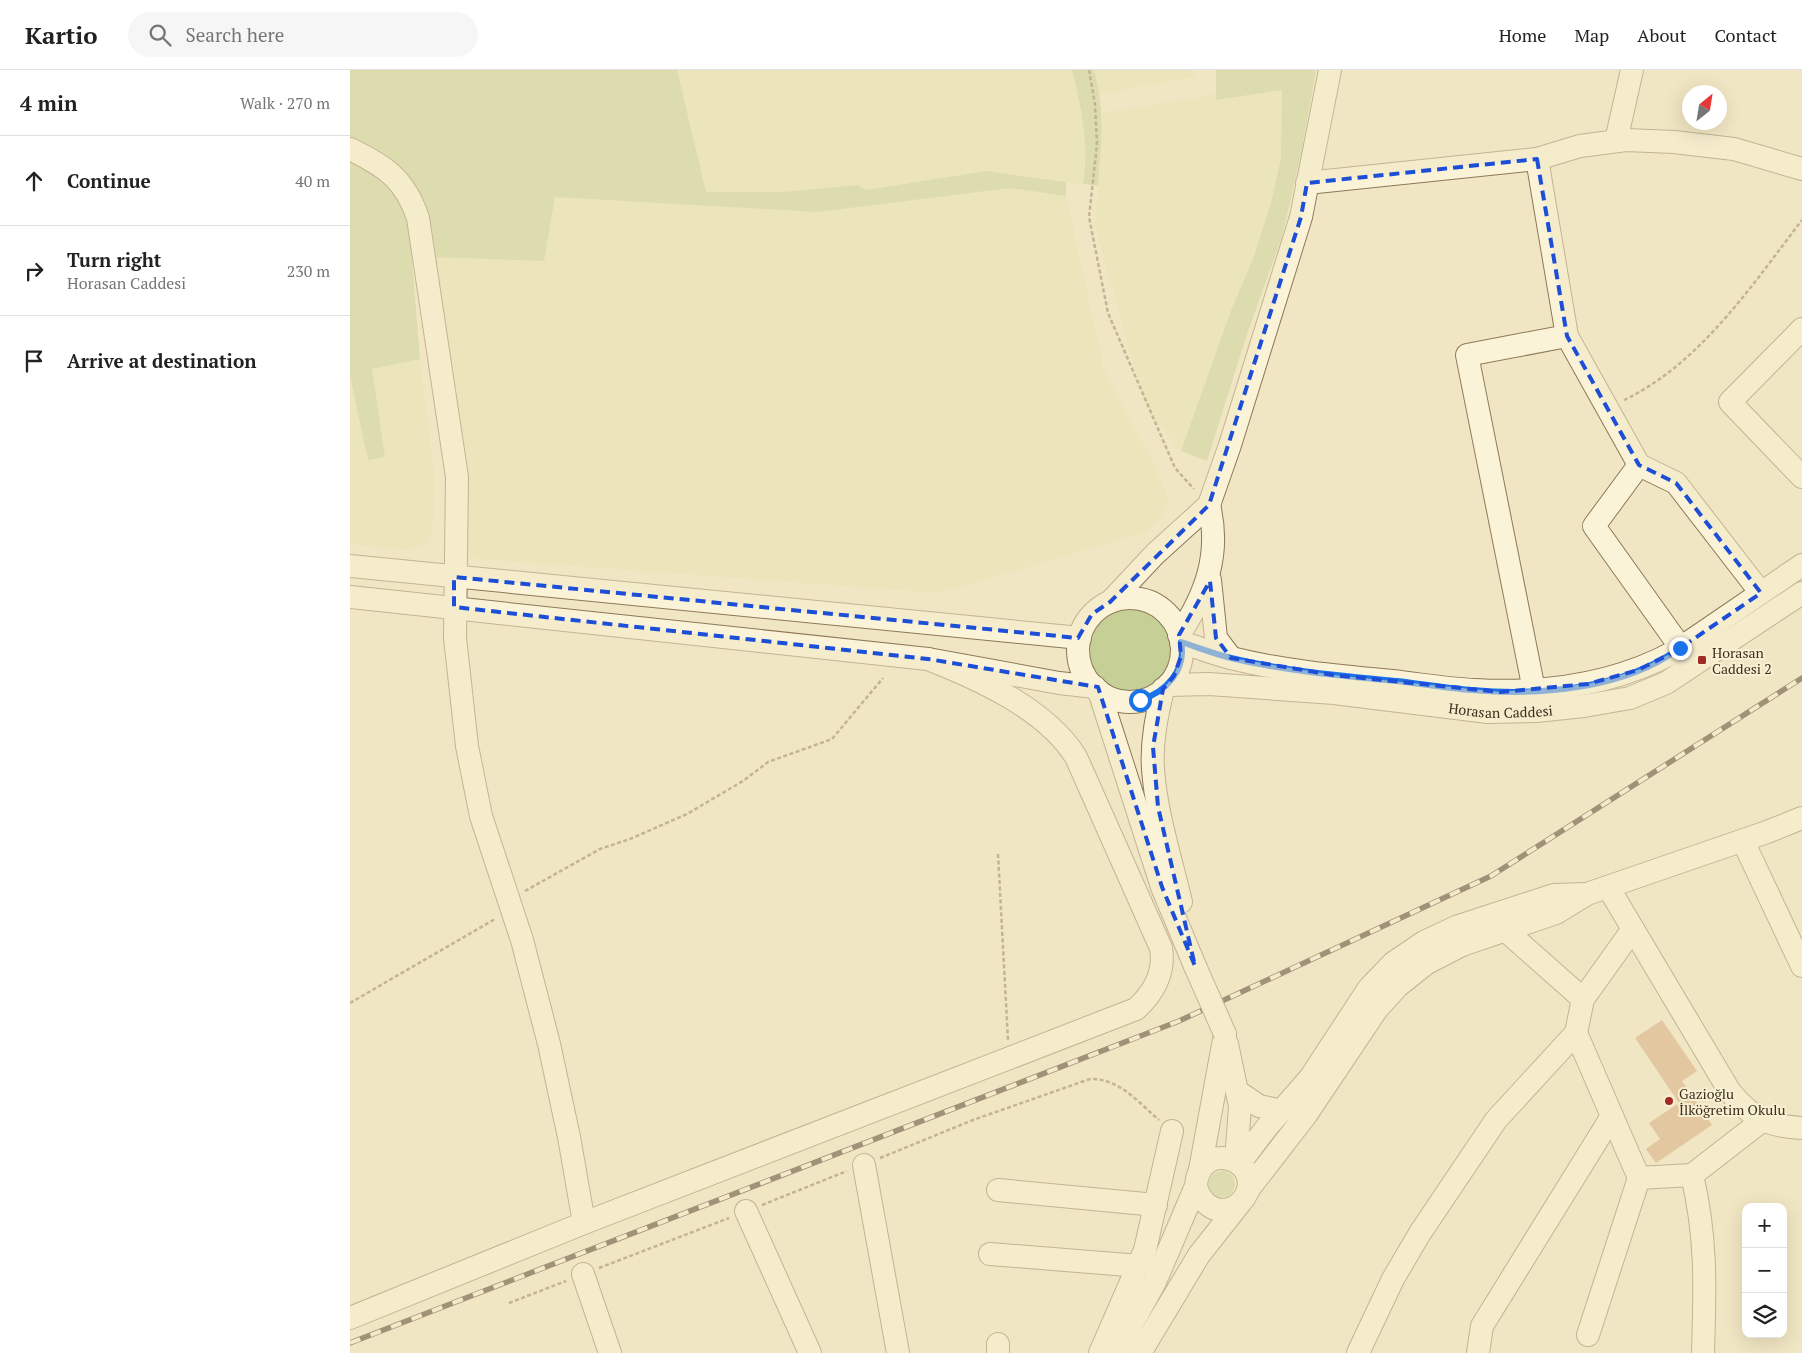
<!DOCTYPE html>
<html lang="en">
<head>
<meta charset="utf-8">
<style>
	:root { --surface:#fff; --page:#f6f6f6; --text:#222; --muted:#767676; --line:#e0e0e0 }
	body { margin:0; font-family:"PT Serif",serif; background:var(--page); color:var(--text) }
	.controls { position:absolute; right:15px; bottom:15px; display:grid; overflow:hidden; border-radius:10px; box-shadow:0 5px 20px #0002 }
	.controls button { width:45px; height:45px; display:grid; place-items:center; padding:0; border:0; border-bottom:1px solid var(--line); background:var(--surface); color:var(--text); font:25px sans-serif }
	.compass { position:absolute; left:1332px; top:15px; width:45px; height:45px; border-radius:50%; background:var(--surface); box-shadow:0 5px 20px #0002; rotate:30deg }
	.stop { position:absolute; width:15px; height:15px; margin:-11px; border:4px solid #1a73e8; border-radius:50%; background:#fff }
	.stop.end { background:#1a73e8; border-color:#fff; box-shadow:0 1px 5px #0008 }
	.list { margin:0; padding:0; list-style:none }
	h2 { display:flex; justify-content:space-between; align-items:center; height:65px; margin:0; padding:0 20px; font-size:21px }
	h2 small { font-size:16px; font-weight:400; color:var(--muted) }
	.list li { display:grid; grid-template-columns:32px 1fr auto; gap:15px; align-items:center; box-sizing:border-box; height:90px; padding:0 20px; border-top:1px solid var(--line) }
	.list b { display:block; font-size:19px; white-space:nowrap }
	.list p { margin:0; font-size:16px; white-space:nowrap; color:var(--muted) }
	.list em { font-size:16px; font-style:normal; color:var(--muted) }
	.icon { flex:none; width:28px; height:28px; fill:none; stroke:currentColor; stroke-width:2; stroke-linecap:round; stroke-linejoin:round }
	.map { position:relative; flex:none; width:1452px; height:1283px; overflow:hidden }
	header { display:flex; align-items:center; gap:30px; box-sizing:border-box; height:70px; padding:0 25px; background:var(--surface); border-bottom:1px solid var(--line) }
	header strong { font-size:24px }
	nav { display:flex; gap:28px; margin-inline-start:auto; font-size:18px }
	.search { width:350px; height:45px; background:var(--page); display:flex; align-items:center; gap:12px; box-sizing:border-box; padding:0 18px; border-radius:28px; color:var(--muted); font-size:19px }
	main { display:flex }
	aside { flex:1; background:var(--surface) }
	.map>svg:first-child { display:block }
</style>
</head>
<body>
<header>
<strong>Kartio</strong>
<div class="search"><svg class="icon" aria-label="search" viewBox="0 0 24 24"><circle cx="10" cy="10" r="6"/><path d="M15 15l6 6"/></svg>Search here</div>
<nav><a>Home</a><a>Map</a><a>About</a><a>Contact</a></nav>
</header>
<main>
<aside>
<h2>4 min<small>Walk · 270 m</small></h2>
<ul class="list">
<li><svg class="icon" aria-label="ahead" viewBox="0 0 24 24"><path d="M12 20V5M6 11l6-6 6 6"/></svg><div><b>Continue</b></div><em>40 m</em></li>
<li><svg class="icon" aria-label="right" viewBox="0 0 24 24"><path d="M7 20v-9h11M14 6l5 5-5 5"/></svg><div><b>Turn right</b><p>Horasan Caddesi</p></div><em>230 m</em></li>
<li><svg class="icon" aria-label="arrive" viewBox="0 0 24 24"><path d="M6 21V4h12l-3 4 3 4H6"/></svg><div><b>Arrive at destination</b></div></li>
</ul>
</aside>
<div class="map">
<svg width="1452" height="1283" viewBox="0 0 1452 1283">
	<rect width="100%" height="100%" fill="#f1e6c3"/>
	<!-- farmland -->
	<path fill="#e7e2b0" d="M327 0H722L736 69V99L733 114 636 101 516 120 508 115 433 122H356Z
		M744 0H843L844 7 750 24Z
		M932 20 931 88 921 133 903 189 880 243 831 381 806 351 792 325 745 156 753 43 866 24V30Z
		M660 118 716 126 754 299 802 391 819 429 810 449 794 463 589 523 115 488 79 187 193 191 205 127 467 142Z
		M70 289 85 410 82 462 76 473 61 481 0 474V306L18 390 35 387 22 299Z"/>
	<!-- green -->
	<path fill="#c6d096" d="M0 0H327L356 122H433L508 115 516 120 636 101 716 112V126L660 118 467 142 205 127 194 191 79 187 61 178 70 289 22 299 35 387 18 390 0 306Z
		M722 0H744C756 43 751 72 748 116L733 114C740 75 731 38 722 0Z
		M866 0H966L952 79 932 167 896 267 857 391 831 381 880 243 903 189 921 133 931 88 932 20 866 30Z
		M738 579a42 42 0 1 1 84 0a42 42 0 1 1-84 0Z
		M859 1114a13 13 0 1 1 26 0a13 13 0 1 1-26 0Z"/>
	<!-- building -->
	<path fill="#d2a276" d="M1312 950 1347 1001 1332 1011 1362 1055 1306 1093 1296 1079 1310 1069 1299 1053 1329 1033 1285 968Z"/>
	<g fill="none" stroke-linecap="round" stroke-linejoin="round">
		<!-- minor casing -->
		<g stroke="#8d7858" stroke-width="24">
			<g id="minor">
				<path d="M1266 71 1282 0"/>
				<path d="M0 79C35 96 55 109 68 148L107 407 105 568 117 676 131 746 172 870 199 974 219 1067 234 1153"/>
				<path d="M1187 89 1217 266 1289 395 1326 413 1411 523"/>
				<path d="M957 113 1187 89 1230 76 1276 70 1324 72 1384 79 1452 99"/>
				<path d="M1452 259 1380 332 1452 407"/>
				<path d="M1289 395 1244 456 1331 578"/>
				<path d="M0 496 730 568"/>
				<path d="M860 510 866 568 881 588"/>
				<path d="M0 527 578 589 709 613 745 617"/>
				<circle cx="780" cy="580" r="52"/>
				<path d="M760 532 805 484 859 435 880 375 951 147 980 0"/>
				<path d="M829 565C856 524 871 484 859 435"/>
				<path d="M831 572C847 577 864 584 881 588 933 601 989 606 1042 611 1070 614 1097 619 1125 620 1195 624 1264 615 1326 581L1452 495"/>
				<path id="s1" d="M818 615 859 614 984 623 1138 642 1186 641 1234 636 1280 628 1316 613 1452 523"/>
				<path d="M813 619C807 645 801 672 803 699 806 743 821 789 831 832"/>
				<path d="M1184 620 1117 285 1217 266"/>
				<path d="M749 621 812 817 845 896"/>
				<path d="M1393 771 1452 896"/>
				<path d="M1258 817 1380 1022C1403 1049 1417 1056 1452 1058"/>
				<path d="M1155 860 1233 929"/>
				<path d="M1226 963 1289 1108 1342 1105 1413 1050"/>
				<path d="M877 974 890 1036 886 1091"/>
				<path d="M887 1021 909 1036 932 1041"/>
				<path d="M889 1094 917 1057 960 1008 1019 918 1043 893 1074 872 1106 857 1204 825 1236 824"/>
				<path d="M514 1095 548 1283"/>
				<path d="M850 1100 875 964"/>
				<path d="M1342 1105C1357 1168 1355 1219 1353 1283"/>
				<path d="M648 1120 806 1135"/>
				<path d="M898 1120 956 1045 1027 939 1048 916 1077 893 1112 875 1206 843 1237 824 1417 762 1452 748"/>
				<path d="M396 1141 460 1283"/>
				<path d="M640 1184 790 1196"/>
				<path d="M233 1204 260 1283"/>
				<path d="M0 1248 234 1153 786 939C804 923 815 902 811 878L726 687C696 639 629 609 578 589"/>
				<path d="M1238 1265 1289 1108"/>
				<path d="M648 1283V1274"/>
				<path d="M750 1283 795 1180 822 1061"/>
				<path d="M766 1283 805 1212 846 1116C849 1070 910 1087 897 1123 894 1129 890 1134 884 1137 866 1146 850 1133 846 1116"/>
				<path d="M790 1283 849 1185 890 1133"/>
				<path d="M1008 1283 1043 1209 1070 1163 1146 1050 1226 963 1233 929 1283 859"/>
				<path d="M1128 1283 1132 1256 1262 1046"/>
			</g>
		</g>
		<!-- path -->
		<path stroke="#8d7858" stroke-width="2.5" stroke-dasharray="4 2.5" stroke-linecap="butt" d="M739 0 745 34 747 74 739 147 758 243 825 398 844 419
			M1274 330C1350 294 1402 215 1452 150
			M648 784 658 970
			M175 821 250 779 280 769 337 744 393 711 418 692 482 669 533 608
			M0 933 145 849
			M530 1088 623 1050 740 1009C769 1008 789 1033 809 1050
			M412 1135 497 1101
			M249 1198 379 1148
			M159 1233 216 1211"/>
		<!-- minor -->
		<use href="#minor" stroke="#fbf3d7" stroke-width="22"/>
		<!-- rail casing -->
		<g stroke="#3c2e1d" stroke-width="5.5">
			<path id="rail" d="M0 1273 829 951 1141 806 1452 608"/>
		</g>
		<!-- rail -->
		<use href="#rail" stroke="#f8f0d3" stroke-width="4" stroke-dasharray="11" stroke-linecap="butt"/>
		<!-- minor-bridge casing -->
		<g stroke="#8d7858" stroke-width="24" stroke-linecap="butt">
			<path id="minor-bridge" d="M845 896 875 964"/>
		</g>
		<!-- minor-bridge -->
		<use href="#minor-bridge" stroke="#fbf3d7" stroke-width="22"/>
	</g>
	<g fill="none" stroke-linecap="round" stroke-linejoin="round">
		<!-- route -->
		<path stroke="#1a73e8" stroke-width="6" d="M790 630C815 623 837 600 831 572 847 577 864 584 881 588 935 601 992 606 1047 611 1072 614 1097 618 1122 620 1190 626 1274 619 1330 578"/>
	</g>
	<!-- marked area -->
	<path d="M0 0H1452V1283H0ZM1187 89 1217 266 1289 395 1326 413 1411 523 1326 581 1288 600 1238 614 1150 622 983 605 881 588 866 568 860 511 829 565 831 586 824 606 813 619 803 677 808 737 845 896 812 817 748 617 578 589 104 537V507L728 568 742 544 760 532 859 435 951 147 957 113Z" fill="#f1e6c3" fill-opacity=".55" fill-rule="evenodd"/>
	<path fill="none" stroke="#1d4ed8" stroke-width="4" stroke-dasharray="10 6" stroke-linejoin="round" d="M1187 89 1217 266 1289 395 1326 413 1411 523 1326 581 1288 600 1238 614 1150 622 983 605 881 588 866 568 860 511 829 565 831 586 824 606 813 619 803 677 808 737 845 896 812 817 748 617 578 589 104 537V507L728 568 742 544 760 532 859 435 951 147 957 113Z"/>
	<!-- markers -->
	<g fill="#a02b24" stroke="#f8f0d3" stroke-width="2">
		<rect x="1347" y="585" width="10" height="10" rx="2.5"/>
		<circle cx="1319" cy="1031" r="5"/>
	</g>
	<g text-anchor="middle" dominant-baseline="central" stroke-width="4" stroke-linejoin="round" paint-order="stroke">
		<!-- poi labels -->
		<g font-size="14" fill="#3c2e1d" stroke="#f8f0d3" text-anchor="start">
			<text x="1362" y="582">Horasan<tspan x="1362" dy="16">Caddesi 2</tspan></text>
			<text x="1329" y="1023">Gazioğlu<tspan x="1329" dy="16">İlköğretim Okulu</tspan></text>
		</g>
		<!-- street labels -->
		<g font-size="14" fill="#3c2e1d" stroke="#f8f0d3">
			<text stroke="none"><textPath href="#s1" startOffset="334">Horasan Caddesi</textPath></text>
		</g>
	</g>
</svg>
<div class="controls">
<button>+</button>
<button>−</button>
<button><svg class="icon" aria-label="layers" viewBox="0 0 24 24"><path d="M12 4l9 5-9 5-9-5zM3 14l9 5 9-5"/></svg></button>
</div>
<svg class="compass" viewBox="-18 -18 36 36"><path d="M0-13l5 13h-10z" fill="#e53935"/><path d="M0 13l5-13h-10z" fill="#767676"/></svg>
<div class="stop" style="left:790px;top:630px"></div>
<div class="stop end" style="left:1330px;top:578px"></div>
</div>
</main>
</body>
</html>
